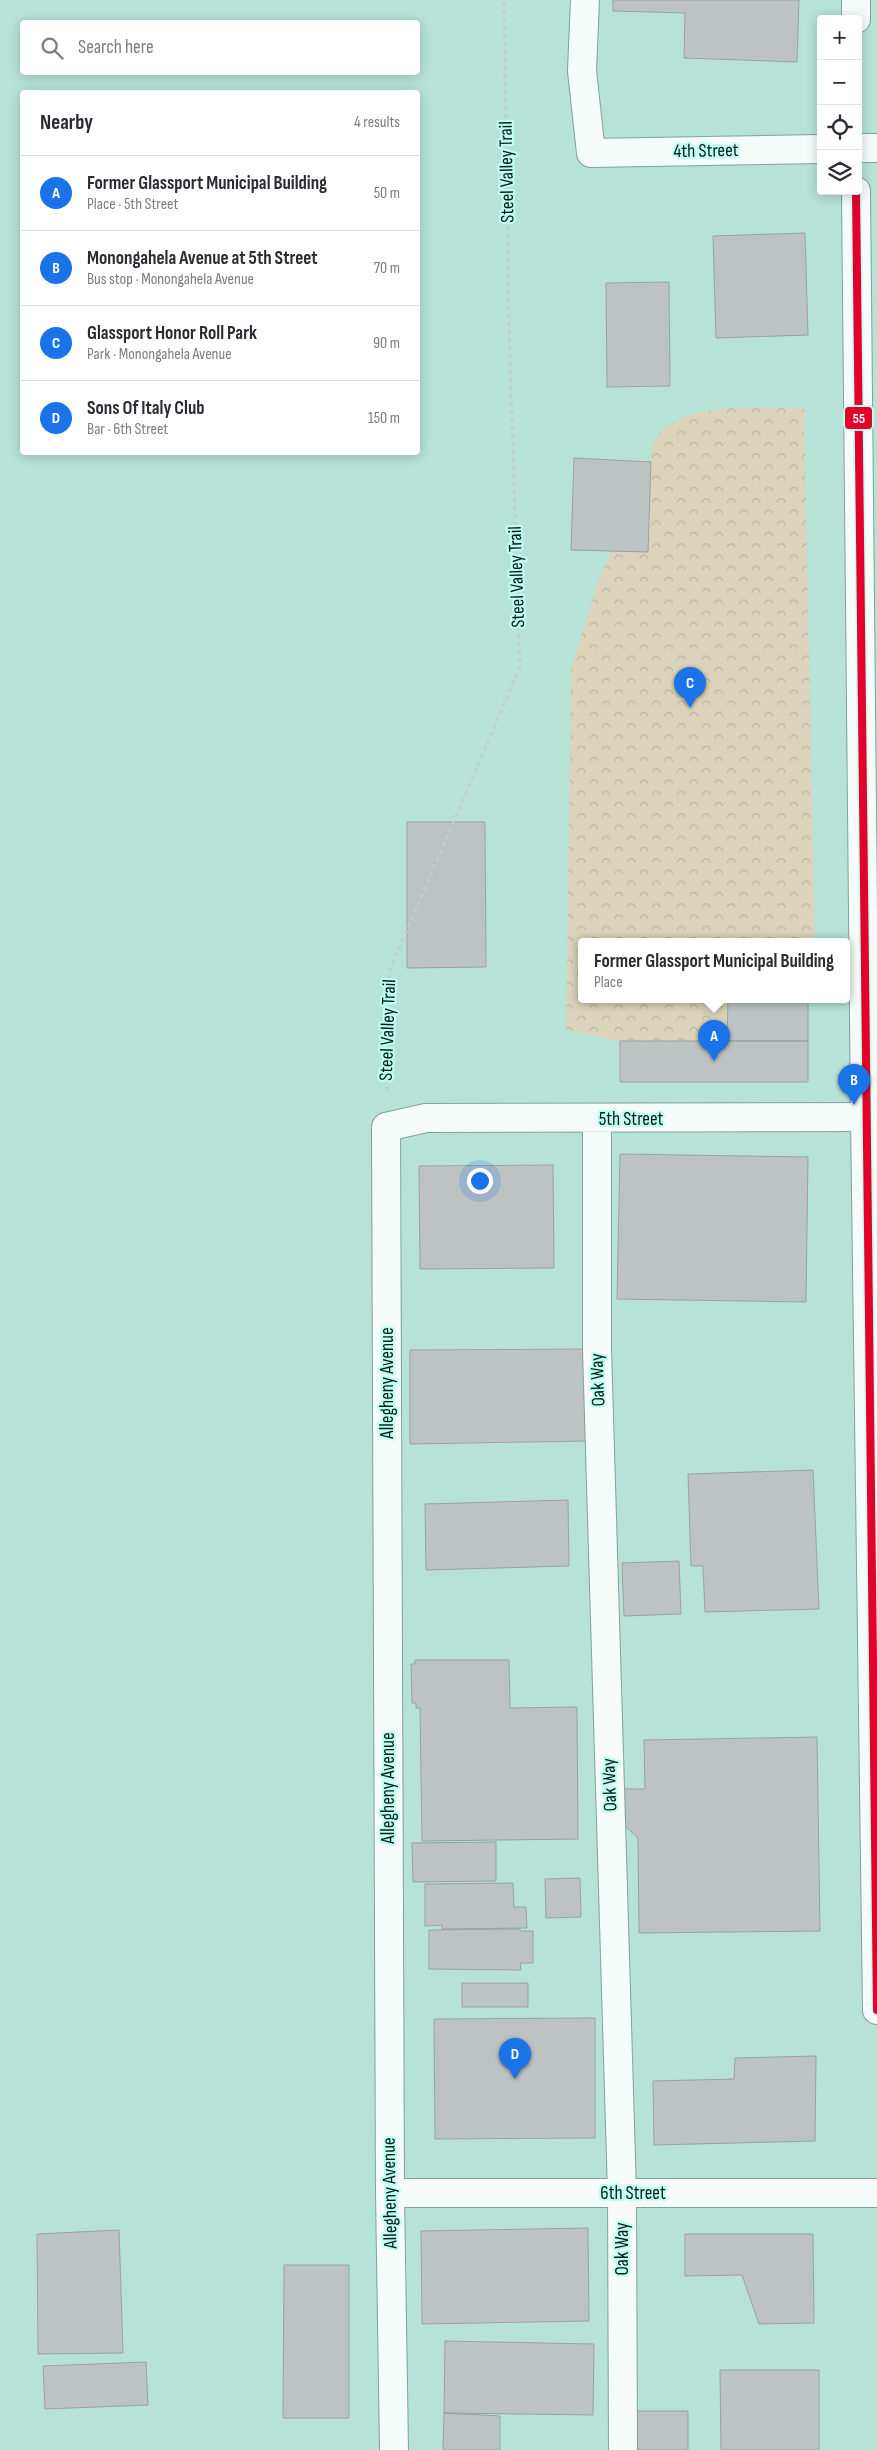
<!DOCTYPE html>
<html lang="en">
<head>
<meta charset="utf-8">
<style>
	:root { --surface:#fff; --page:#f2f2f3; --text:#2b2b33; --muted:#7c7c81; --line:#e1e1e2; --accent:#1a73e8 }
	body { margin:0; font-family:"Sofia Sans Condensed",sans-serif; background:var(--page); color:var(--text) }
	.controls { position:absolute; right:15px; top:15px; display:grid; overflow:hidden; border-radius:5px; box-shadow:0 2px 12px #0003 }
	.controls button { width:45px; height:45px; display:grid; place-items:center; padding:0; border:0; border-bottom:1px solid var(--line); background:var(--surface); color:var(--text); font:25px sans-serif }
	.you { position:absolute; left:479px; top:1180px; width:18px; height:18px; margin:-12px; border:4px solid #fff; border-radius:50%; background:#1a73e8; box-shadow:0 0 0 8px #1a73e833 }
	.badge { display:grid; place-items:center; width:32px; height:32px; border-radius:50%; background:var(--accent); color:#fff; font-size:16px; font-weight:700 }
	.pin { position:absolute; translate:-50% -41px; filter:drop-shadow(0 1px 2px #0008) }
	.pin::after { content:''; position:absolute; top:26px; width:18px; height:15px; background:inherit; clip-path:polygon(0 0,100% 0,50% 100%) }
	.popup { position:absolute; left:578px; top:938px; width:272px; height:65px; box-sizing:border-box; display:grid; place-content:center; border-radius:5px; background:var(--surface); filter:drop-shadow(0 1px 4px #0005); font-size:16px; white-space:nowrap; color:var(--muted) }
	.popup b { font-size:19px; color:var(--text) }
	.popup::after { content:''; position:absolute; left:50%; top:100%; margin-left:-10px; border:10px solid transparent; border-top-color:var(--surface) }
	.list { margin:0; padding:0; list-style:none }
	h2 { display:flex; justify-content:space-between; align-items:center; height:65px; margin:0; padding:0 20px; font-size:21px }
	h2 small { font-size:16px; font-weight:400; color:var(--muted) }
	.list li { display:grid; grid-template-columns:32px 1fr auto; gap:15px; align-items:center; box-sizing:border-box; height:75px; padding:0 20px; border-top:1px solid var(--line) }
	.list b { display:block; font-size:19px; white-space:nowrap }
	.list p { margin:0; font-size:16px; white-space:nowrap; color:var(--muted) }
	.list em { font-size:16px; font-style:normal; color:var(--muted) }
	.icon { flex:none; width:28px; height:28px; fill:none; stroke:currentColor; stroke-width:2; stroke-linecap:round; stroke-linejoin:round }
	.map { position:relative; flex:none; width:877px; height:2450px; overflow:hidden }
	.search { position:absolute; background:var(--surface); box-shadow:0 2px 12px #0003; left:20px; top:20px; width:400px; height:55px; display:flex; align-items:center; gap:12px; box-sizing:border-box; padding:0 18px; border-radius:5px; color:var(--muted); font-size:19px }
	.panel { position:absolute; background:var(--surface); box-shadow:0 2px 12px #0003; left:20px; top:90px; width:400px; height:365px; border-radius:5px }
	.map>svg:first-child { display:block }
</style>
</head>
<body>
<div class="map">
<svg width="877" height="2450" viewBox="0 0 877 2450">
	<defs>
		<pattern id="park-crowns" width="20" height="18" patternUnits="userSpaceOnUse" patternTransform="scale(1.25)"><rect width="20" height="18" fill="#dbd4ba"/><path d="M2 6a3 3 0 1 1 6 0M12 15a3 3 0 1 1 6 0" fill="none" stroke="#bab69f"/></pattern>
	</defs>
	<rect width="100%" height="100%" fill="#b6e2d8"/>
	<!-- park -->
	<path fill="url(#park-crowns)" d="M804 408 815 942H582V1000H728L727 1041H620L566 1030 571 670 598 581 651 462C648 396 763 408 804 408Z"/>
	<!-- building -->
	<path fill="#bcc3c2" stroke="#99a2a1" d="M613 0H799L797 62 684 58 685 13 613 11Z
		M805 233 808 335 716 338 713 236Z
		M669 282 670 386 607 387 606 283Z
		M574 458 651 462 648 552 571 550Z
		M407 822H485L486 967 407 968Z
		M728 1000H808V1041H727Z
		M620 1041H808V1082H620Z
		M620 1154 808 1157 806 1302 617 1299Z
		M553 1165 554 1268 420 1269 419 1166Z
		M597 1349 587 1441 410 1444V1350Z
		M813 1470 819 1609 705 1612 703 1566H691L688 1474Z
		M568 1500 569 1566 426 1570 425 1504Z
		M679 1561 681 1614 624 1616 622 1563Z
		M415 1660H509L510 1708 577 1707 578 1839 422 1841 420 1708H416V1703H412L411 1664H415Z
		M817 1737 820 1931 639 1933 638 1838 625 1826 624 1789H645L644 1740Z
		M496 1842V1881L413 1882 412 1843Z
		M580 1878 581 1917 546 1918 545 1879Z
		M513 1883 514 1907H526L527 1928 442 1929V1925L425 1926V1884Z
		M520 1929V1931H533V1963H520L521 1970 429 1969V1930Z
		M462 1983H528V2007H462Z
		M595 2018V2138L435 2139 434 2019Z
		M816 2056 815 2141 654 2145 653 2081 734 2079 735 2058Z
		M588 2228 589 2321 422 2324 421 2231Z
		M119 2230 123 2353 38 2354 37 2234Z
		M685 2234H813L814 2323 759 2324 742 2275 685 2276Z
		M284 2265H349V2418H283Z
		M445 2341 594 2344 593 2415 444 2413Z
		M146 2362 148 2405 45 2409 43 2366Z
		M720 2370H819V2450H721Z
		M627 2411H688V2450H627Z
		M444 2413 500 2416V2450H443Z"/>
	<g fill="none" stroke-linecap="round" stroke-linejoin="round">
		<!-- minor casing -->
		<g stroke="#80a49c" stroke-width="30">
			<path id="minor" d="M585 0 582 71 591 153 821 149
				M858 148H877
				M597 1119V1349L622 2193 623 2450
				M390 2193H877
				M394 2450 390 2193 386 1127 426 1118 877 1117"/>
		</g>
		<!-- major casing -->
		<g stroke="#80a49c" stroke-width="30">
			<path id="major" d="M856 0V19
				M856 191 865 1117 877 2010"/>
		</g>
		<!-- path -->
		<path stroke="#c1cfcc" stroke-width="3" stroke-dasharray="4 4" stroke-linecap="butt" d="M387 1091 389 972 520 667 509 327 504 0"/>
		<!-- minor -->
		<use href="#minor" stroke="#f4fbf9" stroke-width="28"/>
		<!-- major -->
		<use href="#major" stroke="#f4fbf9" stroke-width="28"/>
		<!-- bus-1 casing -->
		<g stroke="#bffef0" stroke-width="11">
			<path id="bus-1" d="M856 191 877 2010"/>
		</g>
		<!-- bus-1 -->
		<use href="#bus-1" stroke="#e4002b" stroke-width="8"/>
	</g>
	<g text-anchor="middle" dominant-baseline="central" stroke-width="4.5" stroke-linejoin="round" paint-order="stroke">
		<!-- street labels -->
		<g font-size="19" fill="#001f19" stroke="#bffef0">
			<text transform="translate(706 151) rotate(-1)">4th Street</text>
			<text transform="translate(507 172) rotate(-91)">Steel Valley Trail</text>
			<text transform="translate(517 577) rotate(-92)">Steel Valley Trail</text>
			<text transform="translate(388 1030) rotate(-88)">Steel Valley Trail</text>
			<text x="631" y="1119">5th Street</text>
			<text transform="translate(598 1380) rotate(-92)">Oak Way</text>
			<text transform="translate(387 1383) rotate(-90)">Allegheny Avenue</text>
			<text transform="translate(610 1785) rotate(-92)">Oak Way</text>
			<text transform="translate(388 1788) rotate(-90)">Allegheny Avenue</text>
			<text transform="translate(390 2193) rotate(-91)">Allegheny Avenue</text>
			<text x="633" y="2193">6th Street</text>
			<text transform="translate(622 2249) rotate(-90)">Oak Way</text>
		</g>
	</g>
	<rect stroke="#bffef0" stroke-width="2" x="844" y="406" width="29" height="24" rx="5" fill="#e4002b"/>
	<g font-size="14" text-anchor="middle" font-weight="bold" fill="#fff">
		<text x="859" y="423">55</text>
	</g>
</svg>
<div class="controls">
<button>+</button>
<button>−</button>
<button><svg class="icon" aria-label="locate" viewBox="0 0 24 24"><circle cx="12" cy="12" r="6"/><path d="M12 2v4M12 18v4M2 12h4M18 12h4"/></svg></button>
<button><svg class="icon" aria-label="layers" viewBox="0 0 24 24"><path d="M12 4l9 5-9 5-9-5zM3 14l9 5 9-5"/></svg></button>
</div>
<div class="you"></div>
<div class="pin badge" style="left:714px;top:1061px">A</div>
<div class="popup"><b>Former Glassport Municipal Building</b>Place</div>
<div class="pin badge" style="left:854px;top:1105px">B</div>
<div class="pin badge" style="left:690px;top:708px">C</div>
<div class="pin badge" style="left:515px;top:2079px">D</div>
<div class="search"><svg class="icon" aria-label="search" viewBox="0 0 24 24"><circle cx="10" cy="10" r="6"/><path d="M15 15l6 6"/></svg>Search here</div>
<section class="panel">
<h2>Nearby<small>4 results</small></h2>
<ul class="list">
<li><span class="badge">A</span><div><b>Former Glassport Municipal Building</b><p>Place · 5th Street</p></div><em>50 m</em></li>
<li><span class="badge">B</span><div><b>Monongahela Avenue at 5th Street</b><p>Bus stop · Monongahela Avenue</p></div><em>70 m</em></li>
<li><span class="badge">C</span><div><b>Glassport Honor Roll Park</b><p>Park · Monongahela Avenue</p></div><em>90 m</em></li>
<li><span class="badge">D</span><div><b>Sons Of Italy Club</b><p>Bar · 6th Street</p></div><em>150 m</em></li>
</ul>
</section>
</div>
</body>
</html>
